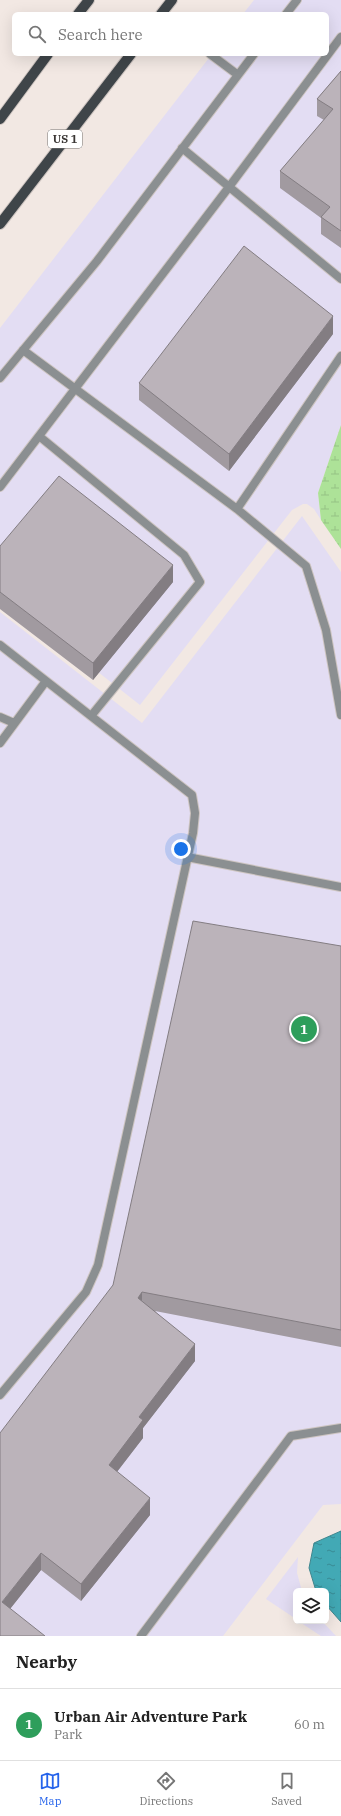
<!DOCTYPE html>
<html lang="en">
<head>
<meta charset="utf-8">
<style>
	:root { --surface:#fff; --page:#f6f6f6; --text:#222; --muted:#767676; --line:#e0e0e0; --accent:#2563eb }
	body { margin:0; font-family:"IBM Plex Serif",serif; background:var(--page); color:var(--text) }
	.controls { position:absolute; right:12px; bottom:12px; display:grid; overflow:hidden; border-radius:6px; box-shadow:0 4px 16px #0002 }
	.controls button { width:36px; height:36px; display:grid; place-items:center; padding:0; border:0; border-bottom:1px solid var(--line); background:var(--surface); color:var(--text); font:20px sans-serif }
	.you { position:absolute; left:181px; top:849px; width:14px; height:14px; margin:-10px; border:3px solid #fff; border-radius:50%; background:#1a73e8; box-shadow:0 0 0 6px #1a73e833 }
	.badge { display:grid; place-items:center; width:26px; height:26px; border-radius:50%; background:var(--accent); color:#fff; font-size:13px; font-weight:700 }
	.pin { position:absolute; translate:-50% -50%; border:2px solid #fff; box-shadow:0 1px 4px #0006 }
	.list { margin:0; padding:0; list-style:none }
	h2 { display:flex; justify-content:space-between; align-items:center; height:52px; margin:0; padding:0 16px; font-size:17px }
	h2 small { font-size:13px; font-weight:400; color:var(--muted) }
	.list li { display:grid; grid-template-columns:26px 1fr auto; gap:12px; align-items:center; box-sizing:border-box; height:72px; padding:0 16px; border-top:1px solid var(--line) }
	.list b { display:block; font-size:15px; white-space:nowrap }
	.list p { margin:0; font-size:13px; white-space:nowrap; color:var(--muted) }
	.list em { font-size:13px; font-style:normal; color:var(--muted) }
	.icon { flex:none; width:22px; height:22px; fill:none; stroke:currentColor; stroke-width:2; stroke-linecap:round; stroke-linejoin:round }
	.map { position:relative; flex:none; width:341px; height:1636px; overflow:hidden }
	.search { position:absolute; background:var(--surface); box-shadow:0 4px 16px #0002; left:12px; right:12px; top:12px; height:44px; display:flex; align-items:center; gap:10px; box-sizing:border-box; padding:0 14px; border-radius:6px; color:var(--muted); font-size:15px }
	.sheet { height:124px; background:var(--surface) }
	nav { display:flex; justify-content:space-around; align-items:center; box-sizing:border-box; height:56px; border-top:1px solid var(--line); background:var(--surface); font-size:11px; color:var(--muted) }
	nav a { display:grid; justify-items:center; gap:2px }
	nav .on { color:var(--accent) }
	.map>svg:first-child { display:block }
</style>
</head>
<body>
<div class="map">
<svg width="341" height="1636" viewBox="0 0 341 1636">
	<defs>
		<pattern id="wetland-marsh" width="20" height="14" patternUnits="userSpaceOnUse"><rect width="20" height="14" fill="#ade298"/><path d="M1 5h8M5 5V1M11 12h8M15 12V8" fill="none" stroke="#96c284"/></pattern>
		<pattern id="water-ripples" width="26" height="14" patternUnits="userSpaceOnUse"><rect width="26" height="14" fill="#42a9b5"/><path d="M2 4q2-2 4 0t4 0M15 11q2-2 4 0t4 0" fill="none" stroke="#388a94"/></pattern>
	</defs>
	<rect width="100%" height="100%" fill="#f2e8e3"/>
	<!-- commercial -->
	<path fill="#e3ddf3" d="M254 0H341V425L318 493 321 520 314 509 307 504H303L292 510 140 705 0 595V328L212 54H327V14H243Z
		M302 516 341 572V1504L323 1505 223 1636H0V612L142 723Z
		M298 1557 297 1573 302 1591H296V1619L266 1599Z
		M298 1621H322L336 1636H321Z"/>
	<!-- wetland -->
	<path fill="url(#wetland-marsh)" d="M341 425V549L321 520 318 493Z"/>
	<!-- water -->
	<path fill="url(#water-ripples)" stroke="#40868e" d="M341 1531V1622L326 1605V1591H316L309 1568 314 1543Z"/>
	<g fill="none" stroke-linecap="round" stroke-linejoin="round">
		<!-- lane casing -->
		<g stroke="#cdc4c0" stroke-width="10">
			<path id="lane" d="M286 14 297 0
				M210 54 238 75
				M182 148 341 279
				M23 350 237 509 341 356
				M0 378 97 261 254 54
				M39 436 184 555 200 582 91 716
				M0 487 229 187 341 37
				M237 509 306 566 326 630 341 715
				M0 645 192 795 195 813 193 833 98 1265 86 1292 0 1395
				M0 717 14 723
				M0 743 46 681
				M187 857 341 887
				M141 1636 291 1436 341 1428"/>
		</g>
		<!-- primary casing -->
		<g stroke="#cdc4c0" stroke-width="12">
			<path id="primary" d="M78 14 89 0
				M161 14 172 0
				M0 119 48 54
				M0 224 131 54"/>
		</g>
		<!-- lane -->
		<use href="#lane" stroke="#8b8f91" stroke-width="8"/>
		<!-- primary -->
		<use href="#primary" stroke="#3f4549" stroke-width="10"/>
	</g>
	<!-- wall -->
	<path fill="#a19aa0" d="M341 71V248L321 234V218L280 188V171L324 120 317 116V99Z
		M333 334 229 471 139 400V383Z
		M0 546 173 582 93 680 0 609Z
		M341 946V1347L155 1311 195 1361 143 1428V1438L117 1472 150 1515 81 1601 41 1570 10 1609 0 1636 113 1285Z"/>
	<!-- shaded-wall -->
	<path fill="#837d82" d="M333 316V334L229 471V454Z
		M173 565V582L93 680V663Z
		M142 1292V1309L138 1298Z
		M195 1344V1361L143 1428V1438L109 1482V1465L139 1417Z
		M150 1498V1515L81 1601V1584Z
		M41 1553V1570L2 1619V1602Z"/>
	<!-- building -->
	<path fill="#bbb3ba" stroke="#837d82" d="M341 71V231L321 217 330 207 280 171 333 109 317 99Z
		M244 246 333 316 229 454 139 383Z
		M59 476 173 565 93 663 0 592V546Z
		M193 921 341 946V1330L142 1292 138 1298 195 1344 139 1417 143 1420 109 1465 150 1498 81 1584 41 1553 2 1602 45 1636H0V1433L113 1285Z"/>
	<g text-anchor="middle" dominant-baseline="central" stroke-width="3.5" stroke-linejoin="round" paint-order="stroke">
		<!-- shield labels -->
		<rect fill="#fff" stroke="#757271" stroke-width="1" x="48" y="130" width="34" height="18" rx="3"/>
		<g font-size="11" font-weight="bold" fill="#3a3634">
			<text x="65" y="139">US 1</text>
		</g>
	</g>
</svg>
<div class="controls">
<button><svg class="icon" aria-label="layers" viewBox="0 0 24 24"><path d="M12 4l9 5-9 5-9-5zM3 14l9 5 9-5"/></svg></button>
</div>
<div class="you"></div>
<div class="pin badge" style="left:304px;top:1029px;background:#2e9e5b">1</div>
<div class="search"><svg class="icon" aria-label="search" viewBox="0 0 24 24"><circle cx="10" cy="10" r="6"/><path d="M15 15l6 6"/></svg>Search here</div>
</div>
<section class="sheet">
<h2>Nearby<small></small></h2>
<ul class="list">
<li><span class="badge" style="background:#2e9e5b">1</span><div><b>Urban Air Adventure Park</b><p>Park</p></div><em>60 m</em></li>
</ul>
</section>
<nav>
<a class="on"><svg class="icon" aria-label="map" viewBox="0 0 24 24"><path d="M3 6l6-2 6 2 6-2v14l-6 2-6-2-6 2zM9 4v14M15 6v14"/></svg>Map</a>
<a><svg class="icon" aria-label="directions" viewBox="0 0 24 24"><path d="M12 3l9 9-9 9-9-9zM9 14v-3h6M13 9l2 2-2 2"/></svg>Directions</a>
<a><svg class="icon" aria-label="saved" viewBox="0 0 24 24"><path d="M7 4h10v16l-5-4-5 4z"/></svg>Saved</a>
</nav>
</body>
</html>
